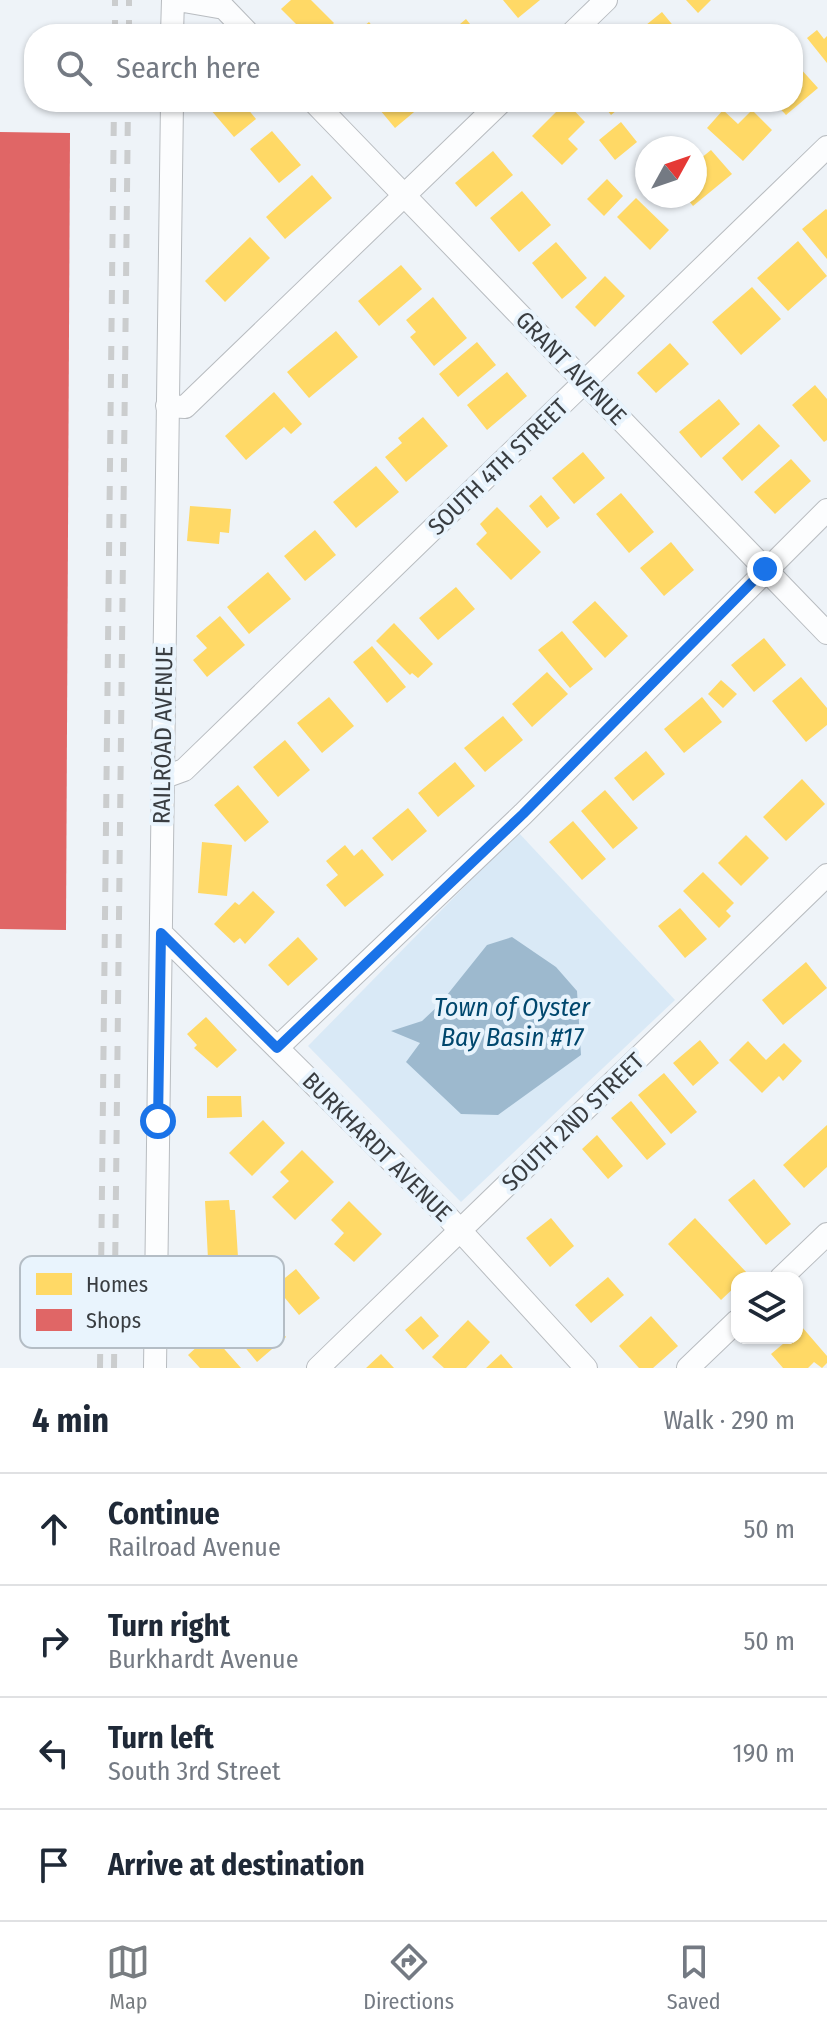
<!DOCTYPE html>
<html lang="en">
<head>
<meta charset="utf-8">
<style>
	:root { --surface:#fff; --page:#f2f2f3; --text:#1f2937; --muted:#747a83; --line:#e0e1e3; --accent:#787d81 }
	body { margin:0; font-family:"Fira Sans Condensed",sans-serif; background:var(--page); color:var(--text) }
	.controls { position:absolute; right:24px; bottom:24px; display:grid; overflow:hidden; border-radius:16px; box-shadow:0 2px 6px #0004 }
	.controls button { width:72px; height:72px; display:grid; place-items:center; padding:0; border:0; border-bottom:2px solid var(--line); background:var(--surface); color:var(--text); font:40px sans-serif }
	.compass { position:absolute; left:635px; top:136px; width:72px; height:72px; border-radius:50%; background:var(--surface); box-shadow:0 2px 6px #0004; rotate:50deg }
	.stop { position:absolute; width:24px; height:24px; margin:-18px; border:6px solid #1a73e8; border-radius:50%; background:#fff }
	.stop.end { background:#1a73e8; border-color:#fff; box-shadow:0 2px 8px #0008 }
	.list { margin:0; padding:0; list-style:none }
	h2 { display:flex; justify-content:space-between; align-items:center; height:104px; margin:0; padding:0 32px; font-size:34px }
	h2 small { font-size:26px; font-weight:400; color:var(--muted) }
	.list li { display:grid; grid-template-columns:52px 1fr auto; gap:24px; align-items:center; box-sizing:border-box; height:112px; padding:0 32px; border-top:2px solid var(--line) }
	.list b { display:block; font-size:30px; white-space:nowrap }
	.list p { margin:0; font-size:26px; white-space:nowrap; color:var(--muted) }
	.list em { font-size:26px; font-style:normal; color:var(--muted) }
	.icon { flex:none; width:44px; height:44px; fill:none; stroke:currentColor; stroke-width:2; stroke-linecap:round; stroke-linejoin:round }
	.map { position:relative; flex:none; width:827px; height:1368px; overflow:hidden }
	.search { position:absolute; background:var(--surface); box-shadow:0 2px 6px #0004; left:24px; right:24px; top:24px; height:88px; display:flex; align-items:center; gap:20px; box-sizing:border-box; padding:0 28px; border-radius:32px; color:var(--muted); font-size:30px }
	.sheet { height:552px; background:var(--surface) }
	nav { display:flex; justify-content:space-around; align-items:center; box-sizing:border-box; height:112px; border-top:2px solid var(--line); background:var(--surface); font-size:22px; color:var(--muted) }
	nav a { display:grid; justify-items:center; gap:4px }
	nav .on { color:var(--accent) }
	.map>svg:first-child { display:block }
</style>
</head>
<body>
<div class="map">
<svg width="827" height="1368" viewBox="0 0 827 1368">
	<rect width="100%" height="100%" fill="#eef3f8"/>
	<!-- green -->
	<path fill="#d9e9f6" d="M518 832 675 1000 461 1202 308 1046Z"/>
	<!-- water -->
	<path fill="#9db9ce" d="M512 937 556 967 577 991 581 1055 498 1115 461 1114 406 1062 420 1043 391 1031 422 1021 439 1005 487 945Z"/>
	<!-- homes -->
	<path fill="#ffd966" d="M291 0H311L334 23 323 34H306L281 9Z
		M503 0H540L518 18Z
		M686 0H711L698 13Z
		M662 12 680 34H635Z
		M466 19 478 34H448Z
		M369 22 379 34H354Z
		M817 30 824 39 827 36V63L807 38Z
		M799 67 818 88 786 115 774 102H793V73Z
		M204 102H242L256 119 234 137Z
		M377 102H426L395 128 375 104Z
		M566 102 585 122 568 139 578 149 562 165 532 136Z
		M601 102H618L622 106 611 115Z
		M723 110 738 124 752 110 772 130 743 161 707 128Z
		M621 122 637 142 615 160 599 140Z
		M272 131 301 165 279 183 250 149Z
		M711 150 732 174 693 206 685 196H695V163Z
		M493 151 513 175 476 207 455 183Z
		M312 175 332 198 285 239 266 217Z
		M607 179 623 196 604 216 587 199Z
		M522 191 551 225 519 252 490 218Z
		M636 198 669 230 650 250 617 217Z
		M826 209 827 210V259L802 229Z
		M250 237 270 258 225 302 205 281Z
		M798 241 827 276 788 311 757 278Z
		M556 242 587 278 562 299 532 263Z
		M401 265 422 289 379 326 358 301Z
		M605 276 625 296 595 327 575 307Z
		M752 287 781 319 741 355 712 322Z
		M433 297 467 338 434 366 410 337 416 332 406 320Z
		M336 331 358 357 309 398 287 372Z
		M477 342 496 365 458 397 439 374Z
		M670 343 689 364 656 393 637 373Z
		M507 372 527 396 487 430 467 405Z
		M815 385 827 399V440L824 442 792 405Z
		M274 392 302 424 291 434 284 427 246 460 225 436Z
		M719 399 740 424 701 458 679 432Z
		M423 417 448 446 406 482 385 457 402 443 398 438Z
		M759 424 780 446 742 481 722 458Z
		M583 452 605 478 574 504 552 478Z
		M791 459 811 481 775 514 754 492Z
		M376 466 399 492 356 528 333 502Z
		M621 493 654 532 629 553 596 514Z
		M541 495 560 518 547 528 529 506Z
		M190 506 231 509 229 533 220 532 219 544 187 541Z
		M497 507 541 552 511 580 476 544 487 533 480 524Z
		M315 530 336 555 305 581 284 556Z
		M671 542 694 570 664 596 640 568Z
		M268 572 291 599 249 634 227 607Z
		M456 587 475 609 438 640 419 618Z
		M595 601 628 636 605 658 572 622Z
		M220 616 245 645 207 677 193 660 207 648 196 636Z
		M394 623 433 664 418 678 412 673 410 675 376 641Z
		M562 631 593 669 570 688 538 650Z
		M764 638 786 665 754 692 731 665Z
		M372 646 406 687 387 703 353 662Z
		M547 672 568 694 532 727 512 704Z
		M801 677 827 708V725L806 742 772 701Z
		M721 680 737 694 723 708 708 694Z
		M329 697 354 726 322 753 297 723Z
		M702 697 722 722 684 753 664 729Z
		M503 716 523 740 485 772 464 748Z
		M285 740 310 770 278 797 253 767Z
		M646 751 665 774 633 801 614 778Z
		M455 762 475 786 438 817 418 793Z
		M802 779 825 804 786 841 763 817Z
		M238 785 269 822 245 842 214 805Z
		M605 790 638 828 613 849 581 811Z
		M408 808 427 831 392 861 372 838Z
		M573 821 606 859 582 880 549 842Z
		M746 835 769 858 741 886 718 863Z
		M202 842 232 845 227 896 198 893Z
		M345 845 354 856 362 849 384 875 345 907 326 885 338 875 326 861Z
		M703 872 734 903 726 911 731 916 719 928 683 891Z
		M253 891 275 912 245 944 240 938 234 943 214 924 235 902 239 905Z
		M680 908 707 939 685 958 658 926Z
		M298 937 318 959 288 986 268 965Z
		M806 962 827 988 783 1025 762 1000Z
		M206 1017 237 1050 217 1068 194 1048 197 1045 187 1034Z
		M700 1040 719 1063 693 1086 673 1063Z
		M748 1041 766 1060 784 1043 802 1061 783 1081 779 1076 762 1093 729 1060Z
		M664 1073 697 1112 671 1134 638 1095Z
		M207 1096H241L242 1117 207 1118Z
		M631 1101 666 1144 647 1160 611 1118Z
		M263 1120 285 1143 252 1176 229 1153Z
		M827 1125V1167L804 1188 783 1165Z
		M597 1135 623 1166 608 1179 582 1149Z
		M302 1150 334 1182 295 1220 272 1197 289 1181 280 1172Z
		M754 1179 791 1224 766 1245 728 1200Z
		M229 1200 230 1210H235L238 1257 208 1259 205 1201Z
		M349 1201 382 1234 354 1262 334 1244 344 1233 331 1220Z
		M551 1218 574 1246 550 1267 526 1238Z
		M695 1218 748 1274 744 1278H737V1285L721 1300 668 1244Z
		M296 1269 320 1298 299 1315 275 1286Z
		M608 1277 624 1295 591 1323 575 1305Z
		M253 1298 286 1337 257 1362 224 1322Z
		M421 1316 439 1336 423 1350 405 1330Z
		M651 1316 678 1346 653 1368H639L619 1346Z
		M468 1320 490 1342 466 1368H444L432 1357Z
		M802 1327 827 1356V1363L822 1368 814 1362 808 1368H783L771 1354 790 1338H797V1332Z
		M211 1334 241 1368H200L188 1355Z
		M381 1354 394 1368H366Z
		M501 1354 513 1368H486Z"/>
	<!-- shops -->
	<path fill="#e06666" d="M0 132 70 133 66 930 0 929Z"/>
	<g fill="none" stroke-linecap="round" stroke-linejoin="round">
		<!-- minor casing -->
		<g stroke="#b8bcc0" stroke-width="24">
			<path id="minor" d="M178 0 224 8 249 34
				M172 34 173 0
				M571 34 606 0
				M314 102 827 633
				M167 406 185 407 501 102
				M162 778 184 770 827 147
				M161 933 446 1215 586 1368
				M277 1048 523 814 827 510
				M781 1278 827 1234
				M155 1368 172 102
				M318 1368 827 875
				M688 1368 737 1321"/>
		</g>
		<!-- minor -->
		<use href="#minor" stroke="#fcfdfe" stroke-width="22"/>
		<!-- rail -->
		<path stroke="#cbcdce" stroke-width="6" stroke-dasharray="14 14" stroke-linecap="butt" d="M115 34V0
			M129 34V0
			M100 1368 114 102
			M114 1368 128 102"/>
	</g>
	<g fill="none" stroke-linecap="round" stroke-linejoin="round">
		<!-- route -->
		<path stroke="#1a73e8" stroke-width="10" d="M158 1121 161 933 277 1048 523 814 765 569"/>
	</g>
	<g text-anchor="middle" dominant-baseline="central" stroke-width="8" stroke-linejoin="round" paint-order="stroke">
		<!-- street labels -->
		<g font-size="24" fill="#393d41" stroke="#e9f4fd">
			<text transform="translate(571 368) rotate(46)">GRANT AVENUE</text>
			<text transform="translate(498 467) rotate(-44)">SOUTH 4TH STREET</text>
			<text transform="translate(163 735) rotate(-89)">RAILROAD AVENUE</text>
			<text transform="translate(573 1122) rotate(-44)">SOUTH 2ND STREET</text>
			<text transform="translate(377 1147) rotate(45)">BURKHARDT AVENUE</text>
		</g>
		<!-- water labels -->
		<g font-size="26" font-style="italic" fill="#00476d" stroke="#e9f4fd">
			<text x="512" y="1007">Town of Oyster<tspan x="512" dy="30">Bay Basin #17</tspan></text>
		</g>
	</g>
	<!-- legend -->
	<rect x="20" y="1256" width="264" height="92" rx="12" fill="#e9f4fd" stroke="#b4bdc5" stroke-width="2"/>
	<rect x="36" y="1273" width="36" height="22" fill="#ffd966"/>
	<rect x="36" y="1309" width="36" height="22" fill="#e06666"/>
	<g font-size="22" fill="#393d41">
		<text x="86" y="1292">Homes</text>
		<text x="86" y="1328">Shops</text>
	</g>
</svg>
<div class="controls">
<button><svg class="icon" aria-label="layers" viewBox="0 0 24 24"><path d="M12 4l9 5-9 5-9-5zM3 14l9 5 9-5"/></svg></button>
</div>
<svg class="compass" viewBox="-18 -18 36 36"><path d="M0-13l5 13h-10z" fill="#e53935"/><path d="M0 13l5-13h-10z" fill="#747a83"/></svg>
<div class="stop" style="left:158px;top:1121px"></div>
<div class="stop end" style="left:765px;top:569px"></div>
<div class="search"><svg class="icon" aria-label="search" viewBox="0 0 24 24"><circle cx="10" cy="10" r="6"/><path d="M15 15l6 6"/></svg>Search here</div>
</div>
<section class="sheet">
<h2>4 min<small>Walk · 290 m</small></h2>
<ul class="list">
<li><svg class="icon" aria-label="ahead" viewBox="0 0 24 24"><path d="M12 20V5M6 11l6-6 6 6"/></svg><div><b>Continue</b><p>Railroad Avenue</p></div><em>50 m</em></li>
<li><svg class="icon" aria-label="right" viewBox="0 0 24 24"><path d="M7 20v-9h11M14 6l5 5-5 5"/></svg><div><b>Turn right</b><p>Burkhardt Avenue</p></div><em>50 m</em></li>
<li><svg class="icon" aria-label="left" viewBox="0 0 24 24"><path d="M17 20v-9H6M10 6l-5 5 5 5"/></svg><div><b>Turn left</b><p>South 3rd Street</p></div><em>190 m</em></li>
<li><svg class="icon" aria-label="arrive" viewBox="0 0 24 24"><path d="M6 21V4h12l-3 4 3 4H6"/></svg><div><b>Arrive at destination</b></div></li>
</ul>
</section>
<nav>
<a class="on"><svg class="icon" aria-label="map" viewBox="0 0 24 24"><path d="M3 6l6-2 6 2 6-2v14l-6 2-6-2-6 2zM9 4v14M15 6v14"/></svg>Map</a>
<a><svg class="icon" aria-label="directions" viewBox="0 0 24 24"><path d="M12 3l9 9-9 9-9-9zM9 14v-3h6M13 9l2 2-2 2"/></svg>Directions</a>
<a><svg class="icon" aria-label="saved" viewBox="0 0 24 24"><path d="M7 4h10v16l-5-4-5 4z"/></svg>Saved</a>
</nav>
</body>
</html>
